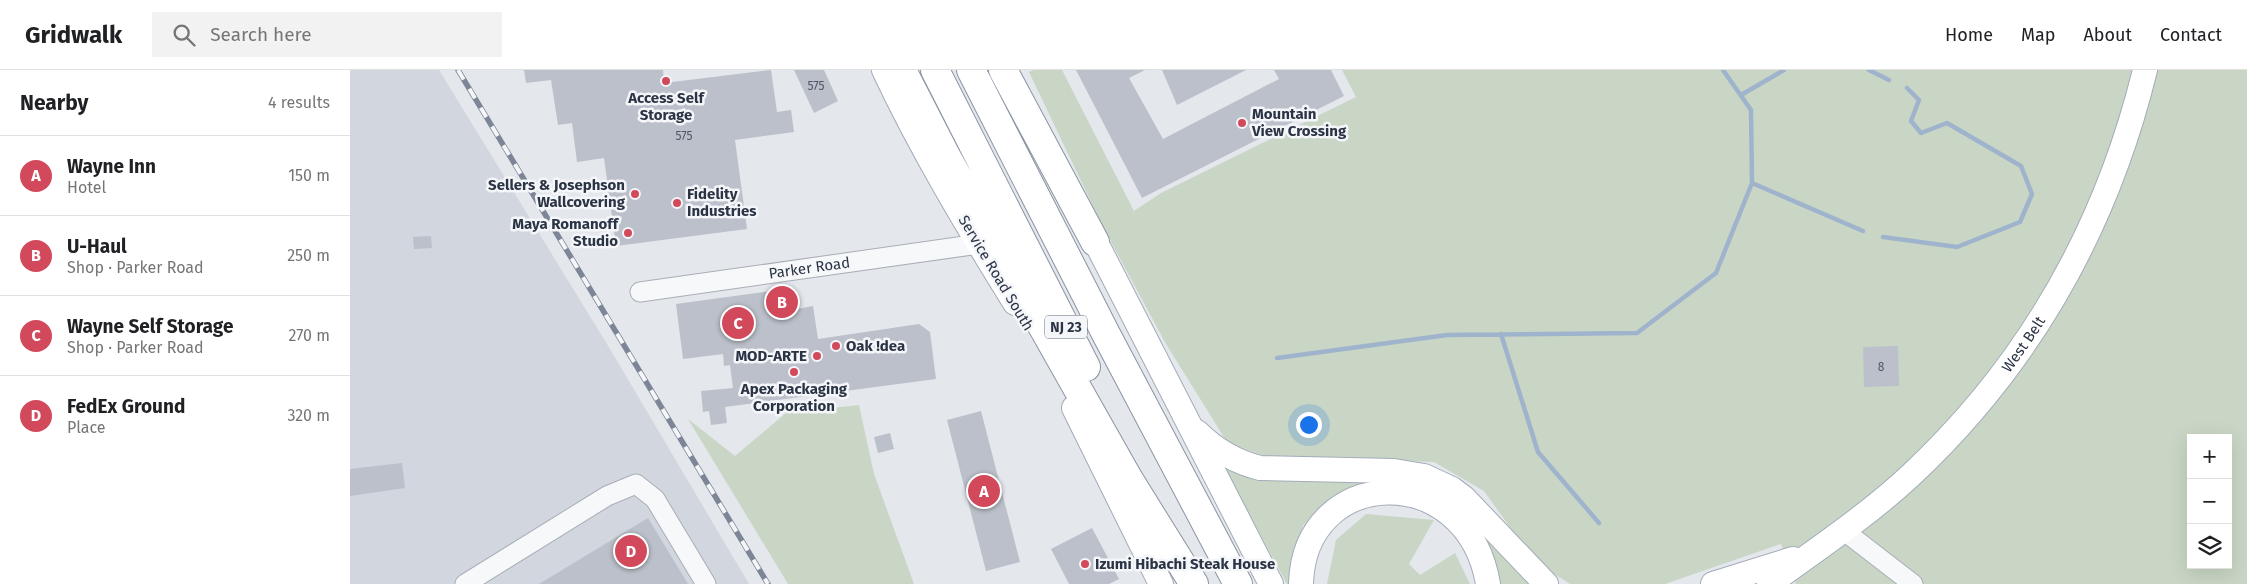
<!DOCTYPE html>
<html lang="en">
<head>
<meta charset="utf-8">
<style>
	:root { --surface:#fff; --page:#f2f2f2; --text:#202124; --muted:#757577; --line:#e0e0e0; --accent:#d1495b }
	body { margin:0; font-family:"Fira Sans",sans-serif; background:var(--page); color:var(--text) }
	.controls { position:absolute; right:15px; bottom:15px; display:grid; overflow:hidden; border-radius:0px; box-shadow:0 5px 20px #0002 }
	.controls button { width:45px; height:45px; display:grid; place-items:center; padding:0; border:0; border-bottom:1px solid var(--line); background:var(--surface); color:var(--text); font:25px sans-serif }
	.you { position:absolute; left:958px; top:354px; width:18px; height:18px; margin:-12px; border:4px solid #fff; border-radius:50%; background:#1a73e8; box-shadow:0 0 0 8px #1a73e833 }
	.badge { display:grid; place-items:center; width:32px; height:32px; border-radius:50%; background:var(--accent); color:#fff; font-size:16px; font-weight:700 }
	.pin { position:absolute; translate:-50% -50%; border:2px solid #fff; box-shadow:0 1px 5px #0006 }
	.list { margin:0; padding:0; list-style:none }
	h2 { display:flex; justify-content:space-between; align-items:center; height:65px; margin:0; padding:0 20px; font-size:21px }
	h2 small { font-size:16px; font-weight:400; color:var(--muted) }
	.list li { display:grid; grid-template-columns:32px 1fr auto; gap:15px; align-items:center; box-sizing:border-box; height:80px; padding:0 20px; border-top:1px solid var(--line) }
	.list b { display:block; font-size:19px; white-space:nowrap }
	.list p { margin:0; font-size:16px; white-space:nowrap; color:var(--muted) }
	.list em { font-size:16px; font-style:normal; color:var(--muted) }
	.icon { flex:none; width:28px; height:28px; fill:none; stroke:currentColor; stroke-width:2; stroke-linecap:round; stroke-linejoin:round }
	.map { position:relative; flex:none; width:1897px; height:514px; overflow:hidden }
	header { display:flex; align-items:center; gap:30px; box-sizing:border-box; height:70px; padding:0 25px; background:var(--surface); border-bottom:1px solid var(--line) }
	header strong { font-size:24px }
	nav { display:flex; gap:28px; margin-inline-start:auto; font-size:18px }
	.search { width:350px; height:45px; background:var(--page); display:flex; align-items:center; gap:12px; box-sizing:border-box; padding:0 18px; border-radius:0px; color:var(--muted); font-size:19px }
	main { display:flex }
	aside { flex:1; background:var(--surface) }
	.map>svg:first-child { display:block }
</style>
</head>
<body>
<header>
<strong>Gridwalk</strong>
<div class="search"><svg class="icon" aria-label="search" viewBox="0 0 24 24"><circle cx="10" cy="10" r="6"/><path d="M15 15l6 6"/></svg>Search here</div>
<nav><a>Home</a><a>Map</a><a>About</a><a>Contact</a></nav>
</header>
<main>
<aside>
<h2>Nearby<small>4 results</small></h2>
<ul class="list">
<li><span class="badge">A</span><div><b>Wayne Inn</b><p>Hotel</p></div><em>150 m</em></li>
<li><span class="badge">B</span><div><b>U-Haul</b><p>Shop · Parker Road</p></div><em>250 m</em></li>
<li><span class="badge">C</span><div><b>Wayne Self Storage</b><p>Shop · Parker Road</p></div><em>270 m</em></li>
<li><span class="badge">D</span><div><b>FedEx Ground</b><p>Place</p></div><em>320 m</em></li>
</ul>
</aside>
<div class="map">
<svg width="1897" height="514" viewBox="0 0 1897 514">
	<rect width="100%" height="100%" fill="#e4e7ec"/>
	<!-- built -->
	<path fill="#d2d6de" d="M0 0H89L260 279 399 514H0Z"/>
	<!-- green -->
	<path fill="#c9d6c5" fill-rule="evenodd" d="M684 0H712L784 141 811 123 1006 27 992 0H1897V514H1446L1431 474 1315 514H1220L1184 491 1134 421 1084 392 917 387 877 372 816 274 753 157 679 2ZM1841 368H1878V495H1841Z
		M509 335 524 404 564 514H438L338 349 385 386 436 343Z
		M868 386 1018 407 953 455 939 514H937Z
		M1016 444 1084 450 1059 494 1070 505 1105 483 1120 514H977L986 470Z
		M1127 450 1188 514H1148Z"/>
	<g fill="none" stroke-linecap="round" stroke-linejoin="round">
		<!-- stream -->
		<path stroke="#9fb4cc" stroke-width="4.5" d="M1519 0 1539 10
			M1391 25 1434 0
			M1402 113 1513 161
			M1533 167 1607 177 1670 152 1682 124 1671 96 1597 53 1571 63 1561 51 1569 30 1557 18
			M1151 264 1188 382 1249 453
			M927 288 1097 265 1287 263 1366 203 1402 113 1401 40 1373 0"/>
	</g>
	<!-- building -->
	<path fill="#bbc0ca" d="M174 0H313L314 13 421 0 427 42 441 40 444 62 385 70 397 159 266 176 254 88 227 92 222 53 208 55 201 10 176 13Z
		M444 0H474L488 31 464 43Z
		M726 0H795L779 8 813 69 929 9 924 0H981L994 26 792 128Z
		M812 0H896L827 35Z
		M81 166 82 178 64 179 63 167Z
		M443 218 447 239 463 236 468 269 569 254 580 262 586 309 375 337 377 353 361 355 359 341 353 342 351 321 383 318 380 295 374 296 373 284 333 289 326 234Z
		M1548 276 1549 316 1514 317 1513 277Z
		M631 341 670 492 636 501 597 350Z
		M540 363 544 379 528 383 524 367Z
		M52 393 55 418 0 426V399Z
		M298 448 338 514H189Z
		M742 458 769 509 759 514H719L701 479Z"/>
	<g fill="none" stroke-linecap="round" stroke-linejoin="round">
		<!-- minor casing -->
		<g stroke="#a9aeb7" stroke-width="21">
			<g id="minor">
				<path id="s1" d="M290 222 629 174"/>
				<path d="M1493 460 1563 514"/>
				<path d="M115 514 257 426 286 414 305 429 356 514"/>
			</g>
		</g>
		<!-- major casing -->
		<g stroke="#a3abb8" stroke-width="26">
			<g id="major">
				<path d="M534 0C572 81 618 157 665 233"/>
				<path d="M737 155 921 514"/>
				<path d="M724 338 811 514"/>
				<path d="M847 362C865 380 886 392 910 398L1044 401 1074 406 1102 419 1114 428 1196 514"/>
				<path d="M951 514C954 395 1117 389 1138 514"/>
				<path d="M1363 514 1443 489"/>
				<path id="s2" d="M1419 514C1466 480 1518 445 1560 406 1680 294 1756 159 1795 0"/>
			</g>
		</g>
		<!-- highway casing -->
		<g stroke="#8b94a3" stroke-width="30">
			<path id="highway" d="M552 0 596 86 778 408 844 514
				M585 0 736 297
				M621 0 756 264 888 514
				M653 0 745 172"/>
		</g>
		<!-- minor -->
		<use href="#minor" stroke="#f7f8fa" stroke-width="19"/>
		<!-- major -->
		<use href="#major" stroke="#fff" stroke-width="24"/>
		<!-- highway -->
		<use href="#highway" stroke="#fff" stroke-width="28"/>
		<!-- rail casing -->
		<g stroke="#7d8696" stroke-width="5.5">
			<path id="rail" d="M108 0 418 514"/>
		</g>
		<!-- rail -->
		<use href="#rail" stroke="#f4f6f9" stroke-width="4" stroke-dasharray="11" stroke-linecap="butt"/>
	</g>
	<!-- markers -->
	<g fill="#d1495b" stroke="#f4f6f9" stroke-width="2">
		<circle cx="316" cy="11" r="5"/>
		<circle cx="892" cy="53" r="5"/>
		<circle cx="285" cy="124" r="5"/>
		<circle cx="327" cy="133" r="5"/>
		<circle cx="278" cy="163" r="5"/>
		<circle cx="486" cy="276" r="5"/>
		<circle cx="467" cy="286" r="5"/>
		<circle cx="444" cy="302" r="5"/>
		<circle cx="735" cy="494" r="5"/>
	</g>
	<g text-anchor="middle" dominant-baseline="central" stroke-width="5" stroke-linejoin="round" paint-order="stroke">
		<!-- number labels -->
		<g font-size="12" fill="#4f5766">
			<text x="466" y="16">575</text>
			<text x="334" y="66">575</text>
			<text x="1531" y="297">8</text>
		</g>
		<!-- shield labels -->
		<rect fill="#f4f6f9" stroke="#676e7b" stroke-width="1" x="695" y="245.5" width="42" height="23" rx="4"/>
		<g font-size="14" font-weight="bold" fill="#2b3445">
			<text x="716" y="257">NJ 23</text>
		</g>
		<!-- poi labels -->
		<g font-size="15" font-weight="bold" fill="#2b3445" stroke="#f4f6f9" text-anchor="start">
			<text x="316" y="28" text-anchor="middle">Access Self<tspan x="316" dy="17">Storage</tspan></text>
			<text x="902" y="44">Mountain<tspan x="902" dy="17">View Crossing</tspan></text>
			<text x="275" y="115" text-anchor="end">Sellers &amp; Josephson<tspan x="275" dy="17">Wallcovering</tspan></text>
			<text x="337" y="124">Fidelity<tspan x="337" dy="17">Industries</tspan></text>
			<text x="268" y="154" text-anchor="end">Maya Romanoff<tspan x="268" dy="17">Studio</tspan></text>
			<text x="496" y="276">Oak !dea</text>
			<text x="457" y="286" text-anchor="end">MOD-ARTE</text>
			<text x="444" y="319" text-anchor="middle">Apex Packaging<tspan x="444" dy="17">Corporation</tspan></text>
			<text x="745" y="494">Izumi Hibachi Steak House</text>
		</g>
		<!-- street labels -->
		<g font-size="15" fill="#2b3445" stroke="#f4f6f9">
			<text stroke="none"><textPath href="#s1" startOffset="171">Parker Road</textPath></text>
			<text transform="translate(646 203) rotate(59)">Service Road South</text>
			<text stroke="none"><textPath href="#s2" startOffset="352">West Belt</textPath></text>
		</g>
	</g>
</svg>
<div class="controls">
<button>+</button>
<button>−</button>
<button><svg class="icon" aria-label="layers" viewBox="0 0 24 24"><path d="M12 4l9 5-9 5-9-5zM3 14l9 5 9-5"/></svg></button>
</div>
<div class="you"></div>
<div class="pin badge" style="left:634px;top:421px">A</div>
<div class="pin badge" style="left:432px;top:232px">B</div>
<div class="pin badge" style="left:388px;top:253px">C</div>
<div class="pin badge" style="left:281px;top:481px">D</div>
</div>
</main>
</body>
</html>
